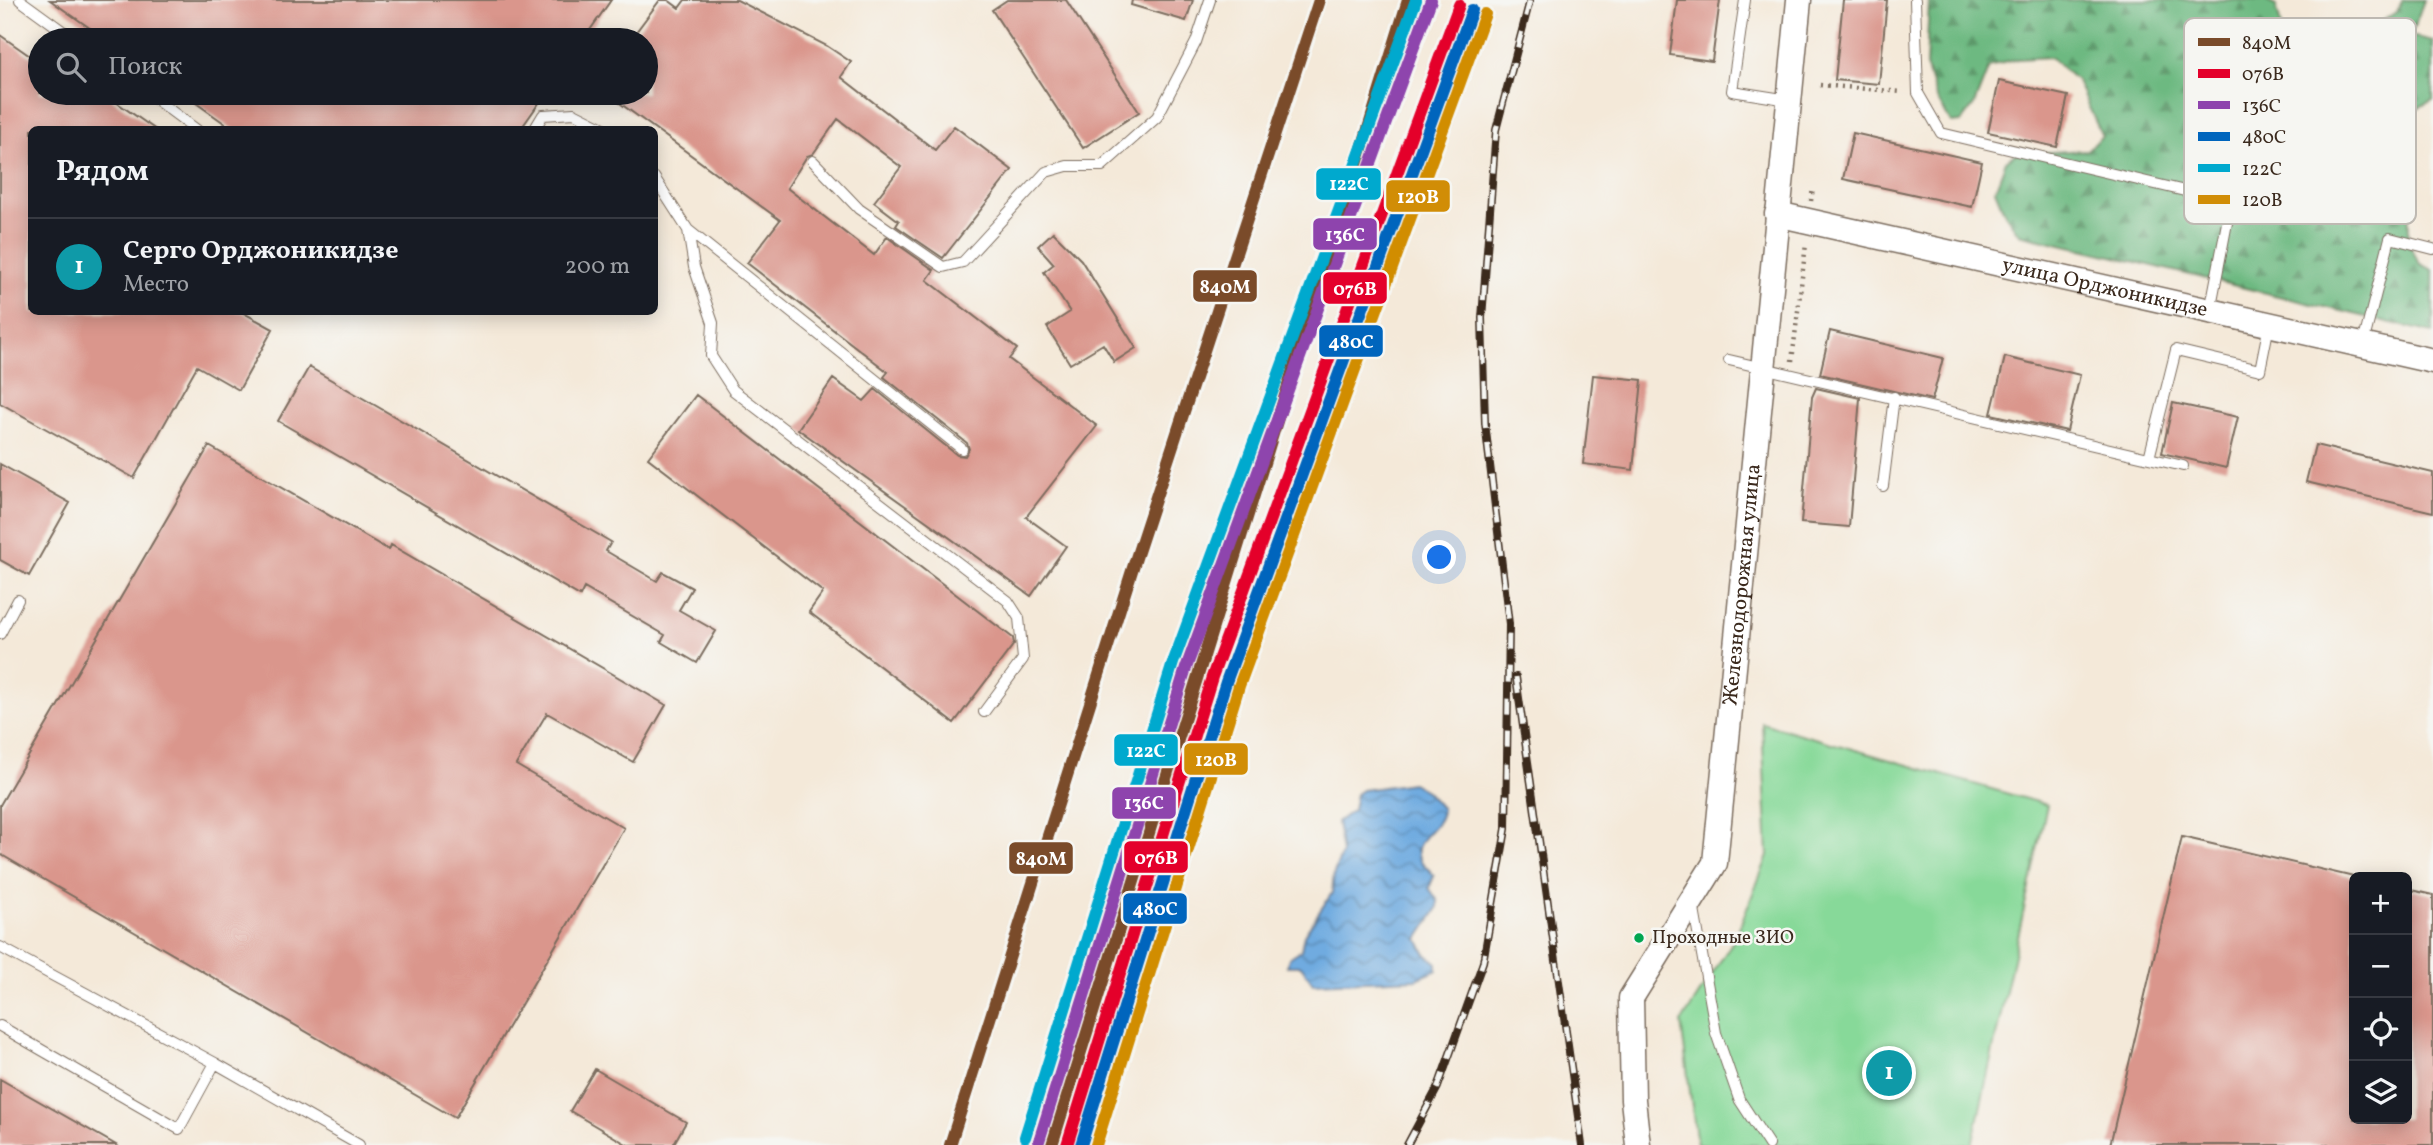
<!DOCTYPE html>
<html lang="ru">
<head>
<meta charset="utf-8">
<style>
	:root { --surface:#171b24; --page:#242831; --text:#f1f3f6; --muted:#9ea1a6; --line:#363941; --accent:#0b8043 }
	body { margin:0; font-family:Vollkorn,serif; background:var(--page); color:var(--text) }
	.controls { position:absolute; right:21px; bottom:21px; display:grid; overflow:hidden; border-radius:10px; box-shadow:0 4px 18px #0003 }
	.controls button { width:63px; height:63px; display:grid; place-items:center; padding:0; border:0; border-bottom:2px solid var(--line); background:var(--surface); color:var(--text); font:35px sans-serif }
	.you { position:absolute; left:1440px; top:558px; width:24px; height:24px; margin:-18px; border:5px solid #fff; border-radius:50%; background:#1a73e8; box-shadow:0 0 0 10px #1a73e833 }
	.badge { display:grid; place-items:center; width:46px; height:46px; border-radius:50%; background:var(--accent); color:#fff; font-size:23px; font-weight:700 }
	.pin { position:absolute; translate:-50% -50%; border:4px solid #fff; box-shadow:0 2px 7px #0006 }
	.list { margin:0; padding:0; list-style:none }
	h2 { display:flex; justify-content:space-between; align-items:center; height:91px; margin:0; padding:0 28px; font-size:30px }
	h2 small { font-size:23px; font-weight:400; color:var(--muted) }
	.list li { display:grid; grid-template-columns:46px 1fr auto; gap:21px; align-items:center; box-sizing:border-box; height:98px; padding:0 28px; border-top:2px solid var(--line) }
	.list b { display:block; font-size:26px; white-space:nowrap }
	.list p { margin:0; font-size:23px; white-space:nowrap; color:var(--muted) }
	.list em { font-size:23px; font-style:normal; color:var(--muted) }
	.icon { flex:none; width:38px; height:38px; fill:none; stroke:currentColor; stroke-width:2; stroke-linecap:round; stroke-linejoin:round }
	.map { position:relative; flex:none; width:2433px; height:1145px; overflow:hidden }
	.search { position:absolute; background:var(--surface); box-shadow:0 4px 18px #0003; left:28px; top:28px; width:630px; height:77px; display:flex; align-items:center; gap:18px; box-sizing:border-box; padding:0 24px; border-radius:38px; color:var(--muted); font-size:26px }
	.panel { position:absolute; background:var(--surface); box-shadow:0 4px 18px #0003; left:28px; top:126px; width:630px; height:189px; border-radius:10px }
	.map>svg:first-child { display:block }
</style>
</head>
<body>
<div class="map">
<svg width="2433" height="1145" viewBox="0 0 2433 1145">
	<defs>
		<pattern id="forest-firs" width="22" height="20" patternUnits="userSpaceOnUse" patternTransform="scale(1.75)"><rect width="22" height="20" fill="#6db981"/><path d="M5 1l3.5 6h-7zM16 11l3.5 6h-7z" fill="#5b9769"/></pattern>
		<pattern id="water-waves" width="16" height="10" patternUnits="userSpaceOnUse" patternTransform="scale(1.75)"><rect width="16" height="10" fill="#6fabe0"/><path d="M0 5q4-4 8 0t8 0" fill="none" stroke="#5c8bb5"/></pattern>
	</defs>
	<rect width="100%" height="100%" fill="#f6f6f2"/>
	<filter id="ink" filterUnits="userSpaceOnUse"><feTurbulence type="fractalNoise" baseFrequency=".0143" numOctaves="2"/><feDisplacementMap in="SourceGraphic" scale="14" xChannelSelector="R" yChannelSelector="G"/><feConvolveMatrix kernelMatrix="1 2 1 2 8 2 1 2 1" color-interpolation-filters="sRGB"/></filter>
	<filter id="wash" filterUnits="userSpaceOnUse"><feTurbulence type="fractalNoise" baseFrequency=".00686" numOctaves="4" result="noise"/><feDisplacementMap in="SourceGraphic" scale="28" xChannelSelector="R" yChannelSelector="G"/><feGaussianBlur stdDeviation="1.57" result="paint"/><feColorMatrix in="noise" values="0 0 0 0 0 0 0 0 0 0 0 0 0 0 0 0 0 1.4 0 .05"/><feComposite in="paint" operator="in"/></filter>
	<g filter="url(#wash)">
		<rect width="100%" height="100%" fill="#f4e9d9"/>
		<!-- green -->
		<path fill="#87d999" stroke="#61825c" stroke-width="2" d="M1762 723 2047 805 1972 1145H1697L1681 1023 1735 938 1768 856Z"/>
		<!-- forest -->
		<path fill="url(#forest-firs)" stroke="#547250" stroke-width="2" d="M1929 0H2264L2276 6C2283 27 2282 49 2294 68 2321 112 2356 62 2363 34L2396 12 2403 0H2424L2411 36 2433 41V100L2416 109 2408 129 2409 245 2420 264 2433 270V333L2019 234 2005 214 1995 190 2006 161 2015 154 2087 150 2102 136 2077 81 2050 57 2017 59 1989 67 1974 105 1961 122 1951 123 1936 97 1926 66Z"/>
		<!-- water -->
		<path fill="url(#water-waves)" stroke="#556a7f" stroke-width="2" d="M1412 783 1426 791 1442 809C1442 829 1411 838 1419 858 1422 865 1430 869 1434 876L1429 888 1438 901V908L1418 939 1425 953 1437 963V970L1417 979 1313 983 1301 966H1287L1289 958 1301 950 1304 935 1332 893 1334 873 1342 853 1337 822 1353 810 1356 794 1362 790Z"/>
		<g id="blocks">
			<!-- building -->
			<path fill="#da968c" d="M50 0H611L583 40H107Z
				M660 0H668L679 8 685 0H737L827 46 851 62 841 77 935 150 954 126 1012 170 943 258 896 226 899 221 874 202 901 167 838 119 813 154 807 156 787 188 874 255 887 237 934 270 927 280 1017 349 1009 359 1097 426 1026 517 1066 546 1031 596 798 429 833 379 864 401 875 389 957 455 965 456 969 449 967 443 884 377 888 372 747 263 780 220 606 93H646V40H630Z
				M1007 0H1066L1139 112 1083 148 992 10Z
				M1132 0H1193L1186 21 1131 5Z
				M1677 0H1720L1712 61 1670 55Z
				M1843 0H1887L1879 84 1835 80Z
				M0 35 40 63V93H103L156 130H32V312H242L273 329 239 390 197 366 134 478 0 403Z
				M1999 81 2068 96 2057 147 1988 132Z
				M182 93H546L520 130H234Z
				M1853 133 1982 162 1972 207 1843 179Z
				M1053 232 1081 260 1136 348 1114 362 1103 344 1070 364 1047 327 1070 312 1044 272 1054 264 1038 246Z
				M1830 331 1943 358 1932 400 1820 374Z
				M2005 357 2080 375 2067 431 1991 414Z
				M309 367 611 542 606 551 657 581 663 572 692 588 679 610 716 631 697 663 661 642 665 635 584 588 580 596 278 421Z
				M1593 375 1642 380 1633 470 1583 464Z
				M1816 388 1860 398 1849 527 1801 523 1812 397Z
				M696 395 1013 638 1014 644 954 723 809 612 823 592 648 458Z
				M2173 403 2238 417 2226 468 2162 453Z
				M2315 445 2433 473V512L2306 482Z
				M209 446 389 550 391 545 666 705 633 762 547 713 516 765 624 828 455 1118 0 854V805Z
				M0 464 70 503 29 576 0 560Z
				M2182 837 2354 877V1119H2407V889L2433 895V1145H2110Z
				M595 1069 686 1122 673 1145H628L570 1111Z
				M0 1079 116 1145H0Z"/>
		</g>
	</g>
	<g filter="url(#ink)">
		<use href="#blocks" fill-opacity="0" stroke="#7c6d5f" stroke-width="2"/>
		<g fill="none" stroke-linecap="round" stroke-linejoin="round">
			<!-- service casing -->
			<g stroke="#7c6d5f" stroke-width="12">
				<path id="service" d="M20 0 75 40
					M1745 0 1732 91 1789 100
					M1915 0 1918 93 1941 133 2231 202 2210 311
					M147 93 197 130
					M534 130 543 115 574 113 608 130
					M813 161 859 209 943 267 963 262 1046 172 1067 166H1102L1157 117 1196 42 1210 0
					M654 177 688 230 694 267 713 323 711 356 733 390 1008 601 1019 618 1023 659 984 712
					M688 230 962 449
					M2363 344 2390 238 2433 249
					M1729 360 2183 466
					M2149 458 2176 350 2260 370 2269 325
					M1883 486 1894 397
					M0 634 18 600
					M1693 904 1716 1033 1739 1099 1769 1145
					M0 947 215 1063
					M0 1026 179 1129 215 1063 359 1145"/>
			</g>
			<!-- tertiary casing -->
			<g stroke="#7c6d5f" stroke-width="27">
				<g id="tertiary">
					<path id="s1" d="M1777 214 2433 361"/>
					<path id="s2" d="M1638 1145 1633 1100 1631 998 1715 863 1799 0"/>
				</g>
			</g>
			<!-- path -->
			<path stroke="#7c6d5f" stroke-width="4.5" stroke-dasharray="2 5" stroke-linecap="butt" d="M1820 85 1903 92
				M1811 201 1813 188
				M1792 361 1806 244"/>
			<!-- service -->
			<use href="#service" stroke="#fff" stroke-width="10"/>
			<!-- tertiary -->
			<use href="#tertiary" stroke="#fff" stroke-width="24"/>
			<!-- rail casing -->
			<g stroke="#3b2a1e" stroke-width="8">
				<path id="rail" d="M1516 677 1582 1145
					M1407 1145 1438 1087 1483 962 1506 829 1509 624 1485 423 1482 318 1496 130 1530 0"/>
			</g>
			<!-- rail -->
			<use href="#rail" stroke="#f6f6f2" stroke-width="5" stroke-dasharray="16" stroke-linecap="butt"/>
			<!-- rail-1 casing -->
			<g stroke="#f6f6f2" stroke-width="18">
				<path id="rail-1" d="M950 1145 1136 558 1319 0
					M1052 1145 1408 0"/>
			</g>
			<!-- rail-2 casing -->
			<g stroke="#f6f6f2" stroke-width="18">
				<path id="rail-2" d="M1067 1145 1212 677 1459 5"/>
			</g>
			<!-- rail-3 casing -->
			<g stroke="#f6f6f2" stroke-width="18">
				<path id="rail-3" d="M1039 1141 1186 668 1431 0"/>
			</g>
			<!-- rail-4 casing -->
			<g stroke="#f6f6f2" stroke-width="18">
				<path id="rail-4" d="M1081 1145 1226 682 1472 10"/>
			</g>
			<!-- rail-5 casing -->
			<g stroke="#f6f6f2" stroke-width="18">
				<path id="rail-5" d="M1025 1137 1173 663 1416 0"/>
			</g>
			<!-- rail-6 casing -->
			<g stroke="#f6f6f2" stroke-width="18">
				<path id="rail-6" d="M1096 1145 1239 686 1485 14"/>
			</g>
			<!-- rail-1 -->
			<use href="#rail-1" stroke="#7a4b2a" stroke-width="12"/>
			<!-- rail-2 -->
			<use href="#rail-2" stroke="#e4002b" stroke-width="12"/>
			<!-- rail-3 -->
			<use href="#rail-3" stroke="#8e44ad" stroke-width="12"/>
			<!-- rail-4 -->
			<use href="#rail-4" stroke="#0065bd" stroke-width="12"/>
			<!-- rail-5 -->
			<use href="#rail-5" stroke="#00a9ce" stroke-width="12"/>
			<!-- rail-6 -->
			<use href="#rail-6" stroke="#d18d06" stroke-width="12"/>
		</g>
	</g>
	<!-- markers -->
	<circle fill="#00a651" stroke="#f6f6f2" stroke-width="2.5" cx="1639" cy="938" r="6"/>
	<g text-anchor="middle" dominant-baseline="central" stroke-width="5" stroke-linejoin="round" paint-order="stroke">
		<!-- bus labels -->
		<g font-size="19" fill="#3b2a1e" stroke="#f6f6f2" text-anchor="start">
			<text x="1652" y="938">Проходные ЗИО</text>
		</g>
		<!-- street labels -->
		<g font-size="21" fill="#3b2a1e" stroke="#f6f6f2">
			<text stroke="none"><textPath href="#s1" startOffset="336">улица Орджоникидзе</textPath></text>
			<text stroke="none"><textPath href="#s2" startOffset="586">Железнодорожная улица</textPath></text>
		</g>
	</g>
	<!-- legend -->
	<rect x="2184" y="18" width="232" height="206" rx="10" fill="#f6f6f2" stroke="#beb9b2" stroke-width="2"/>
	<rect x="2198" y="38" width="32" height="8" fill="#7a4b2a"/>
	<rect x="2198" y="69" width="32" height="9" fill="#e4002b"/>
	<rect x="2198" y="101" width="32" height="8" fill="#8e44ad"/>
	<rect x="2198" y="132" width="32" height="9" fill="#0065bd"/>
	<rect x="2198" y="164" width="32" height="8" fill="#00a9ce"/>
	<rect x="2198" y="195" width="32" height="9" fill="#d18d06"/>
	<g font-size="19" fill="#3b2a1e">
		<text x="2242" y="49">840М</text>
		<text x="2242" y="80">076В</text>
		<text x="2242" y="112">136С</text>
		<text x="2242" y="143">480С</text>
		<text x="2242" y="175">122С</text>
		<text x="2242" y="206">120В</text>
	</g>
	<g stroke="#f6f6f2" stroke-width="2.5">
		<rect x="1315" y="167" width="67" height="34" rx="7" fill="#00a9ce"/>
		<rect x="1385" y="179" width="66" height="34" rx="7" fill="#d18d06"/>
		<rect x="1312" y="217" width="66" height="34" rx="7" fill="#8e44ad"/>
		<rect x="1192" y="269" width="66" height="34" rx="7" fill="#7a4b2a"/>
		<rect x="1322" y="271" width="66" height="34" rx="7" fill="#e4002b"/>
		<rect x="1318" y="324" width="66" height="34" rx="7" fill="#0065bd"/>
		<rect x="1113" y="733" width="66" height="34" rx="7" fill="#00a9ce"/>
		<rect x="1183" y="742" width="66" height="34" rx="7" fill="#d18d06"/>
		<rect x="1111" y="786" width="66" height="34" rx="7" fill="#8e44ad"/>
		<rect x="1123" y="840" width="66" height="34" rx="7" fill="#e4002b"/>
		<rect x="1008" y="841" width="66" height="34" rx="7" fill="#7a4b2a"/>
		<rect x="1122" y="892" width="66" height="33" rx="7" fill="#0065bd"/>
	</g>
	<g font-size="19" text-anchor="middle" font-weight="bold" fill="#fff">
		<text x="1349" y="190">122С</text>
		<text x="1418" y="203">120В</text>
		<text x="1345" y="241">136С</text>
		<text x="1225" y="293">840М</text>
		<text x="1355" y="295">076В</text>
		<text x="1351" y="348">480С</text>
		<text x="1146" y="757">122С</text>
		<text x="1216" y="766">120В</text>
		<text x="1144" y="809">136С</text>
		<text x="1156" y="864">076В</text>
		<text x="1041" y="865">840М</text>
		<text x="1155" y="915">480С</text>
	</g>
</svg>
<div class="controls">
<button>+</button>
<button>−</button>
<button><svg class="icon" aria-label="locate" viewBox="0 0 24 24"><circle cx="12" cy="12" r="6"/><path d="M12 2v4M12 18v4M2 12h4M18 12h4"/></svg></button>
<button><svg class="icon" aria-label="layers" viewBox="0 0 24 24"><path d="M12 4l9 5-9 5-9-5zM3 14l9 5 9-5"/></svg></button>
</div>
<div class="you"></div>
<div class="pin badge" style="left:1889px;top:1073px;background:#0f9aa8">1</div>
<div class="search"><svg class="icon" aria-label="search" viewBox="0 0 24 24"><circle cx="10" cy="10" r="6"/><path d="M15 15l6 6"/></svg>Поиск</div>
<section class="panel">
<h2>Рядом<small></small></h2>
<ul class="list">
<li><span class="badge" style="background:#0f9aa8">1</span><div><b>Серго Орджоникидзе</b><p>Место</p></div><em>200 m</em></li>
</ul>
</section>
</div>
</body>
</html>
